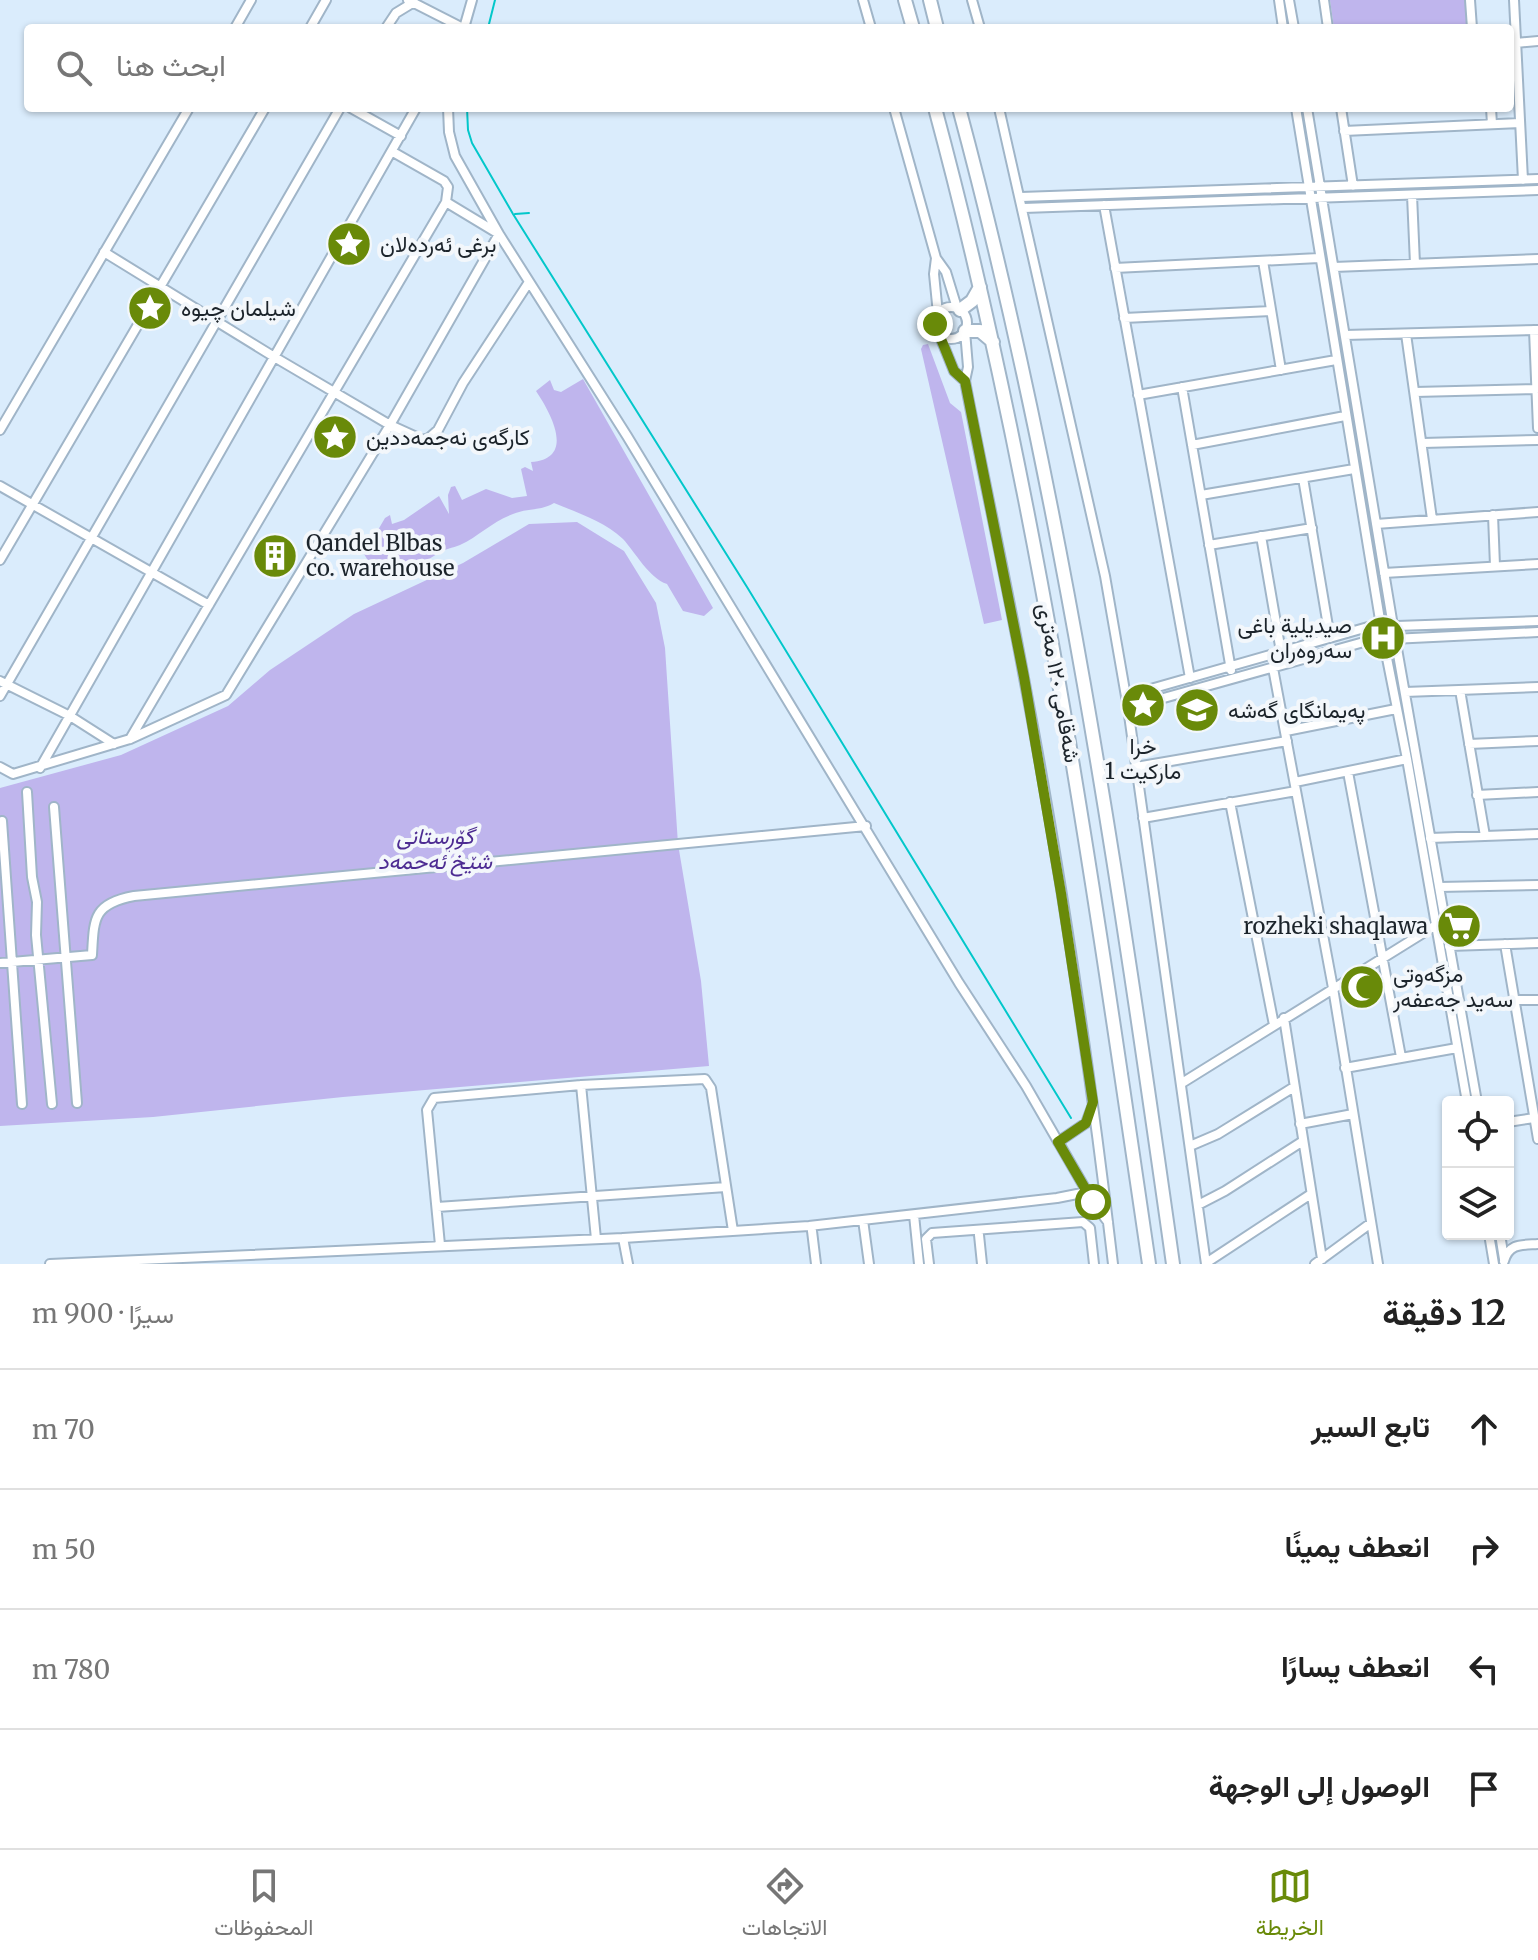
<!DOCTYPE html>
<html lang="ar">
<head>
<meta charset="utf-8">
<style>
	:root { --surface:#fff; --page:#f2f2f2; --text:#222; --muted:#767676; --line:#e0e0e0; --accent:#698a09 }
	body { margin:0; font-family:Merriweather,Vazirmatn,serif; background:var(--page); color:var(--text); direction:rtl }
	.controls { position:absolute; right:24px; bottom:24px; display:grid; overflow:hidden; border-radius:8px; box-shadow:0 2px 6px #0004 }
	.controls button { width:72px; height:72px; display:grid; place-items:center; padding:0; border:0; border-bottom:2px solid var(--line); background:var(--surface); color:var(--text); font:40px sans-serif }
	.stop { position:absolute; width:24px; height:24px; margin:-18px; border:6px solid #698a09; border-radius:50%; background:#fff }
	.stop.end { background:#698a09; border-color:#fff; box-shadow:0 2px 8px #0008 }
	.list { margin:0; padding:0; list-style:none }
	h2 { display:flex; justify-content:space-between; align-items:center; height:104px; margin:0; padding:0 32px; font-size:34px }
	h2 small { font-size:26px; font-weight:400; color:var(--muted) }
	.list li { display:grid; grid-template-columns:52px 1fr auto; gap:24px; align-items:center; box-sizing:border-box; height:120px; padding:0 32px; border-top:2px solid var(--line) }
	.list b { display:block; font-size:30px; white-space:nowrap }
	.list em { font-size:26px; font-style:normal; color:var(--muted) }
	.icon { flex:none; width:44px; height:44px; fill:none; stroke:currentColor; stroke-width:2; stroke-linecap:round; stroke-linejoin:round }
	.map { position:relative; flex:none; width:1538px; height:1264px; overflow:hidden; direction:ltr }
	.search { position:absolute; background:var(--surface); box-shadow:0 2px 6px #0004; left:24px; right:24px; top:24px; height:88px; display:flex; align-items:center; gap:20px; box-sizing:border-box; padding:0 28px; border-radius:8px; color:var(--muted); font-size:30px }
	.sheet { height:584px; background:var(--surface) }
	nav { display:flex; justify-content:space-around; align-items:center; box-sizing:border-box; height:112px; border-top:2px solid var(--line); background:var(--surface); font-size:22px; color:var(--muted) }
	nav a { display:grid; justify-items:center; gap:4px }
	nav .on { color:var(--accent) }
	.map>svg:first-child { display:block }
</style>
</head>
<body>
<div class="map">
<svg width="1538" height="1264" viewBox="0 0 1538 1264">
	<rect width="100%" height="100%" fill="#daecfc"/>
	<!-- green -->
	<path fill="#bfb5ed" d="M1330 0H1465L1467 28H1334Z
		M928 344 950 403 961 412 1002 620 984 624 921 349 923 345Z
		M583 379 713 608 704 616 683 611 667 584C649 578 635 552 623 539 604 521 578 513 554 503 541 511 527 508 513 514 493 521 479 536 460 545 453 548 444 549 437 554 419 565 398 582 376 574L364 554 385 518 390 515 392 524 404 520 439 496 449 514 448 495 451 487 455 486 462 500 486 489 512 498 527 496 521 469 525 467 533 471 531 462C577 459 550 412 536 391L550 380 554 390 561 392Z
		M577 522 624 551 656 603 665 648 678 844 701 981 709 1066 343 1097 153 1117 0 1126V788L121 755 228 706 270 670 354 614 463 563 529 524Z"/>
	<g fill="none" stroke-linecap="round" stroke-linejoin="round">
		<!-- stream -->
		<path stroke="#03c7ca" stroke-width="2" d="M488 28 495 0
			M467 108 468 130 472 143 513 214 747 587 1071 1118
			M515 214 529 213"/>
		<!-- minor casing -->
		<g stroke="#a0b5c8" stroke-width="12">
			<path id="minor" d="M408 0 463 28
				M863 0 871 28
				M972 0 980 28
				M1279 0 1283 28
				M1289 0 1294 28
				M1324 0 1328 28
				M1470 0 1472 28
				M1514 0 1523 180
				M235 28 251 0
				M310 28 326 0
				M386 28 396 13 414 2
				M464 28 472 0
				M1516 43 1538 41
				M351 108 401 136
				M448 108 449 132 455 156 499 234 627 436 959 983 1026 1086 1093 1202 1108 1222
				M894 108 936 258 946 272 957 308
				M999 108 1105 576 1128 708 1206 1264
				M1296 108 1383 638 1407 759 1467 1102
				M1307 108 1393 626 1477 1102
				M1341 108 1353 186
				M1491 108 1492 124
				M1344 131 1520 123
				M393 152 444 181 448 187 446 202
				M1412 195 1415 264
				M1021 197 1538 179
				M1104 205 1190 678
				M1024 208 1538 190
				M104 252 276 358 390 425 423 440 429 438 438 430 463 383 529 282
				M936 258 934 274 938 314
				M1263 261 1281 370
				M1334 267 1538 259
				M1115 268 1319 258
				M935 323a16 16 0 1 1 32 0a16 16 0 1 1-32 0Z
				M1124 318 1271 311
				M1534 330 1538 428
				M965 331 968 367 965 381C984 480 1006 579 1024 678 1061 872 1090 1068 1113 1264
				M939 334 954 371 965 381
				M1406 334 1432 519
				M1345 335 1538 330
				M1182 387 1231 670
				M1415 392 1536 389
				M1138 395 1336 360
				M0 430 189 108
				M1423 443 1538 440
				M1192 445 1345 416
				M1303 478 1330 638
				M0 486 209 605
				M1201 495 1354 469
				M1493 515 1495 566
				M1376 524 1538 512
				M1261 536 1281 652
				M1209 545 1312 528
				M0 560 265 108
				M1384 573 1538 564
				M1273 668 1333 988 1378 1264
				M0 681 70 716 114 744
				M1460 690 1485 836
				M1405 692 1538 687
				M0 696 340 108
				M1126 696 1368 627 1538 621
				M1128 708 1371 640 1538 632
				M1286 731 1396 709
				M1469 744 1538 741
				M0 767 13 774 130 739 226 695 390 425 499 234 446 202 130 739
				M1136 767 1287 741
				M40 768 416 108
				M1348 772 1401 1057
				M1295 782 1407 759
				M27 792 32 877 37 902 36 935 52 1104
				M1477 795 1538 792
				M1230 802 1274 1025
				M54 807 77 1103
				M1143 818 1296 791
				M2 821 22 1104
				M1430 838 1538 834
				M1439 887 1538 885
				M1505 944 1538 1139
				M1449 946 1538 943
				M0 963 92 955C94 918 93 904 134 896L866 826
				M1515 1000H1538
				M1284 1018 1322 1259
				M1345 1068 1457 1048
				M1182 1083 1436 925
				M581 1085 596 1239
				M1508 1122 1534 1118
				M1300 1124 1353 1114
				M1058 1142 1086 1123 1092 1107
				M1190 1146 1218 1134 1294 1087
				M1198 1205 1225 1191 1303 1141
				M437 1207 726 1187
				M914 1215 919 1264
				M863 1220 869 1264
				M812 1231 816 1264
				M1489 1234 1494 1264
				M1500 1234 1504 1259
				M979 1235 982 1264
				M623 1238 628 1264
				M440 1245 427 1110 434 1098 581 1085 705 1079 711 1088 733 1231
				M1504 1261C1509 1243 1522 1245 1538 1244
				M1206 1263 1311 1194
				M50 1264 623 1238 809 1226 1057 1198 1087 1192
				M929 1264 926 1239 932 1233 1083 1222 1090 1228 1094 1264
				M1315 1264 1371 1223"/>
		</g>
		<!-- highway casing -->
		<g stroke="#a0b5c8" stroke-width="16">
			<path id="highway" d="M905 0 913 28
				M930 0 937 28
				M935 108C1037 487 1092 876 1149 1264
				M959 108C1061 487 1118 876 1173 1264
				M960 310 972 301 980 287
				M965 331H980L993 342"/>
		</g>
		<!-- minor -->
		<use href="#minor" stroke="#fff" stroke-width="8"/>
		<!-- highway -->
		<use href="#highway" stroke="#fff" stroke-width="12"/>
	</g>
	<g fill="none" stroke-linecap="round" stroke-linejoin="round">
		<!-- route -->
		<path stroke="#698a09" stroke-width="10" d="M935 324 954 371 965 381 1024 677 1061 893 1093 1102 1086 1123 1058 1142 1093 1202"/>
	</g>
	<!-- icons -->
	<defs>
		<g id="sight-disc" transform="scale(2.3)"><circle r="9.5" fill="#698a09" stroke="#f3f7fb"/><path d="M0-6L1.8-2.2L6-1.7L2.9 1.2L3.7 5.4L0 3.3L-3.7 5.4L-2.9 1.2L-6-1.7L-1.8-2.2Z" fill="#fff"/></g>
		<g id="building-disc" transform="scale(2.3)"><circle r="9.5" fill="#698a09" stroke="#f3f7fb"/><path d="M-4-6H4V6H1V3H-1V6H-4ZM-2.5-4.3h1.7v1.8h-1.7ZM.8-4.3h1.7v1.8H.8ZM-2.5-1h1.7V.8h-1.7ZM.8-1h1.7V.8H.8Z" fill="#fff"/></g>
		<g id="hospital-disc" transform="scale(2.3)"><circle r="9.5" fill="#698a09" stroke="#f3f7fb"/><path d="M-5-5h3v3.5h4V-5h3V5h-3V1.5h-4V5h-3Z" fill="#fff"/></g>
		<g id="university-disc" transform="scale(2.3)"><circle r="9.5" fill="#698a09" stroke="#f3f7fb"/><path d="M0-5L7-2L0 1L-7-2ZM-4 1L0 2.5L4 1V4Q0 6-4 4Z" fill="#fff"/></g>
		<g id="supermarket-disc" transform="scale(2.3)"><circle r="9.5" fill="#698a09" stroke="#f3f7fb"/><path d="M-6-5.5h2.5l.6 2H6L4.5 2H-2.5L-4.4-4H-6ZM-1.5 3.2a1.3 1.3 0 1 0 .1 0ZM3 3.2a1.3 1.3 0 1 0 .1 0Z" fill="#fff"/></g>
		<g id="mosque-disc" transform="scale(2.3)"><circle r="9.5" fill="#698a09" stroke="#f3f7fb"/><path d="M3.5-4.9A6 6 0 1 0 3.5 4.9A5 5 0 1 1 3.5-4.9Z" fill="#fff"/></g>
	</defs>
	<g fill-rule="evenodd">
		<use href="#sight-disc" x="349" y="244"/>
		<use href="#sight-disc" x="150" y="308"/>
		<use href="#sight-disc" x="335" y="437"/>
		<use href="#building-disc" x="275" y="556"/>
		<use href="#hospital-disc" x="1383" y="638"/>
		<use href="#sight-disc" x="1143" y="705"/>
		<use href="#university-disc" x="1197" y="710"/>
		<use href="#supermarket-disc" x="1459" y="926"/>
		<use href="#mosque-disc" x="1362" y="987"/>
	</g>
	<g text-anchor="middle" dominant-baseline="central" stroke-width="8" stroke-linejoin="round" paint-order="stroke">
		<!-- poi labels -->
		<g font-size="22" fill="#1c242b" stroke="#f3f7fb" text-anchor="start">
			<text x="380" y="244">برغی ئەردەلان</text>
			<text x="181" y="308">شيلمان چیوه</text>
			<text x="366" y="437">کارگەی نەجمەددین</text>
			<text x="306" y="543">Qandel Blbas<tspan x="306" dy="25">co. warehouse</tspan></text>
			<text x="1352" y="625" text-anchor="end">صيديلیة باغی<tspan x="1352" dy="25">سەروەران</tspan></text>
			<text x="1228" y="710">پەیمانگای گەشە</text>
			<text x="1143" y="746" text-anchor="middle">خرا<tspan x="1143" dy="25">ماركيت 1</tspan></text>
			<text x="1428" y="926" text-anchor="end">rozheki shaqlawa</text>
			<text x="1393" y="974">مزگەوتی<tspan x="1393" dy="25">سەید جەعفەر</tspan></text>
		</g>
		<!-- street labels -->
		<g font-size="22" fill="#1c242b" stroke="#f3f7fb">
			<text transform="translate(1059 683) rotate(80)">شەقامی ١٢٠ مەتری</text>
		</g>
		<!-- park labels -->
		<g font-size="22" font-style="italic" fill="#4d2c92" stroke="#f3f7fb">
			<text x="435" y="836">گۆڕستانی<tspan x="435" dy="25">شێخ ئەحمەد</tspan></text>
		</g>
	</g>
</svg>
<div class="controls">
<button><svg class="icon" aria-label="locate" viewBox="0 0 24 24"><circle cx="12" cy="12" r="6"/><path d="M12 2v4M12 18v4M2 12h4M18 12h4"/></svg></button>
<button><svg class="icon" aria-label="layers" viewBox="0 0 24 24"><path d="M12 4l9 5-9 5-9-5zM3 14l9 5 9-5"/></svg></button>
</div>
<div class="stop" style="left:1093px;top:1202px"></div>
<div class="stop end" style="left:935px;top:324px"></div>
<div class="search"><svg class="icon" aria-label="search" viewBox="0 0 24 24"><circle cx="10" cy="10" r="6"/><path d="M15 15l6 6"/></svg>ابحث هنا</div>
</div>
<section class="sheet">
<h2>12 دقيقة<small>سيرًا · 900 m</small></h2>
<ul class="list">
<li><svg class="icon" aria-label="ahead" viewBox="0 0 24 24"><path d="M12 20V5M6 11l6-6 6 6"/></svg><div><b>تابع السير</b></div><em>70 m</em></li>
<li><svg class="icon" aria-label="right" viewBox="0 0 24 24"><path d="M7 20v-9h11M14 6l5 5-5 5"/></svg><div><b>انعطف يمينًا</b></div><em>50 m</em></li>
<li><svg class="icon" aria-label="left" viewBox="0 0 24 24"><path d="M17 20v-9H6M10 6l-5 5 5 5"/></svg><div><b>انعطف يسارًا</b></div><em>780 m</em></li>
<li><svg class="icon" aria-label="arrive" viewBox="0 0 24 24"><path d="M6 21V4h12l-3 4 3 4H6"/></svg><div><b>الوصول إلى الوجهة</b></div></li>
</ul>
</section>
<nav>
<a class="on"><svg class="icon" aria-label="map" viewBox="0 0 24 24"><path d="M3 6l6-2 6 2 6-2v14l-6 2-6-2-6 2zM9 4v14M15 6v14"/></svg>الخريطة</a>
<a><svg class="icon" aria-label="directions" viewBox="0 0 24 24"><path d="M12 3l9 9-9 9-9-9zM9 14v-3h6M13 9l2 2-2 2"/></svg>الاتجاهات</a>
<a><svg class="icon" aria-label="saved" viewBox="0 0 24 24"><path d="M7 4h10v16l-5-4-5 4z"/></svg>المحفوظات</a>
</nav>
</body>
</html>
